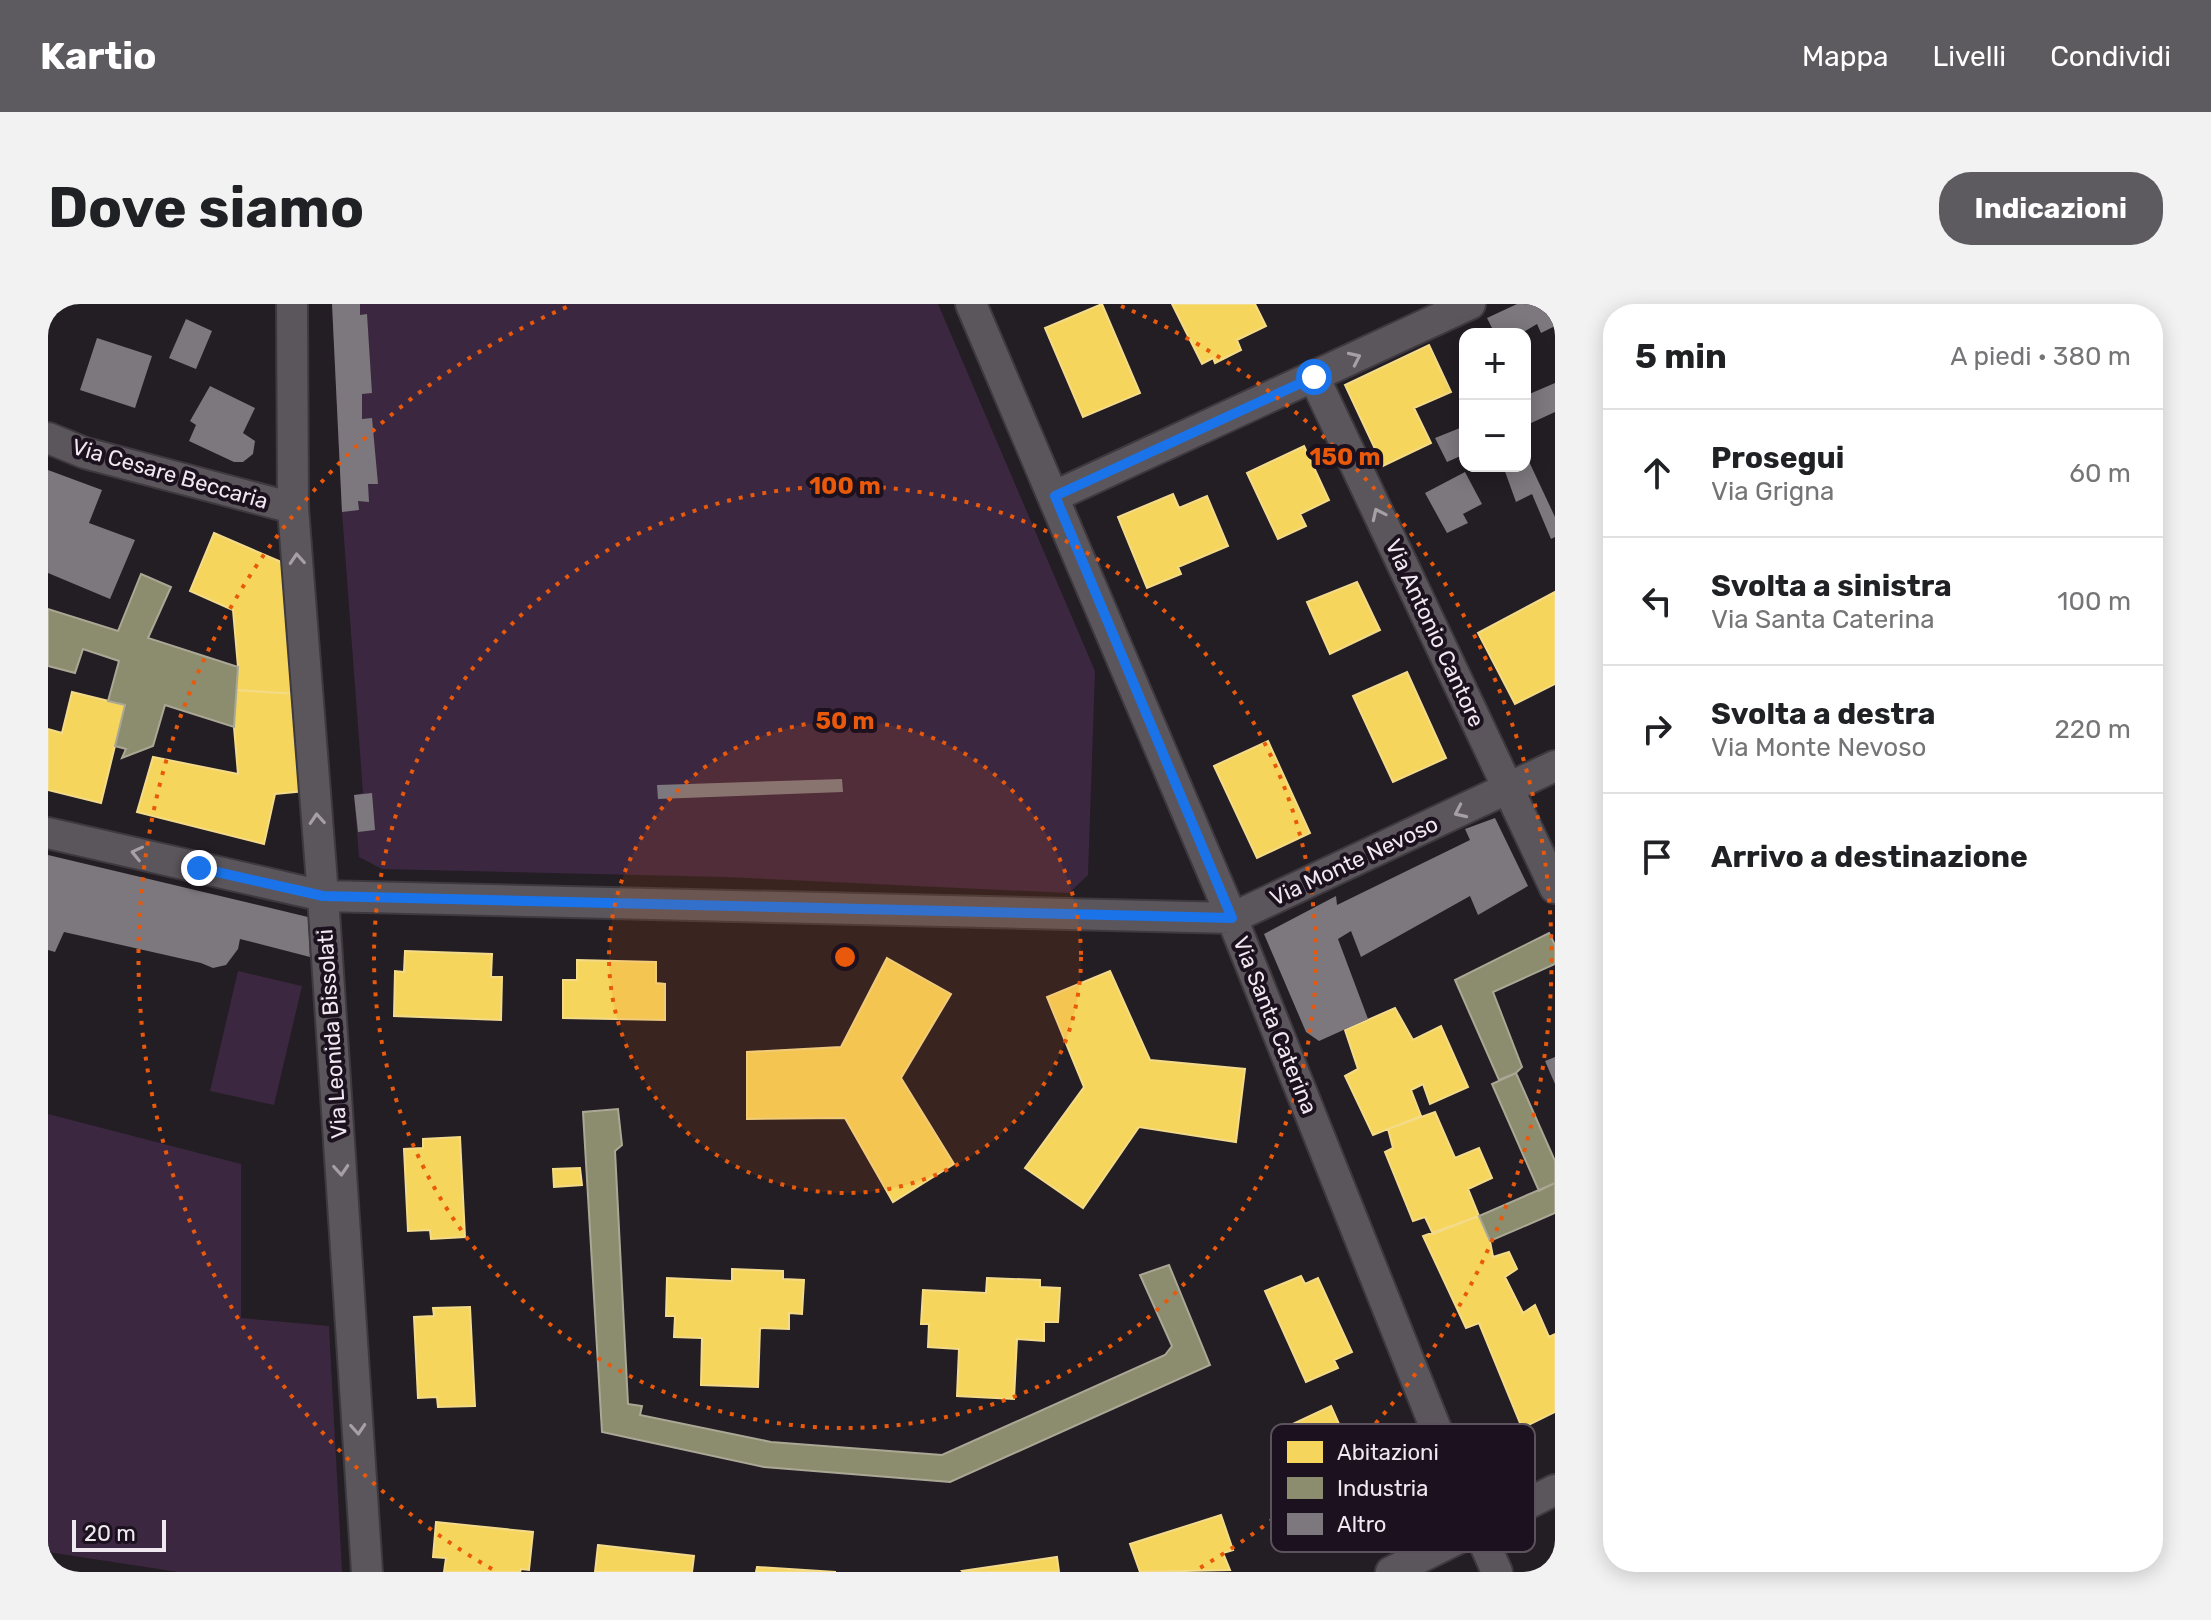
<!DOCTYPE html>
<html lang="it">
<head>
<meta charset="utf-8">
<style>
	:root { --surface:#fff; --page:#f2f2f2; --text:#202124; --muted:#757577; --line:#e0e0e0; --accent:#5d5b60 }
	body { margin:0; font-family:Rubik,sans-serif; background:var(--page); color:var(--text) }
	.controls { position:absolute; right:24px; top:24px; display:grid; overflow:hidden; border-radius:16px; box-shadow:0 4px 20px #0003 }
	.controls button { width:72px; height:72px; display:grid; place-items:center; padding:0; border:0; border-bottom:2px solid var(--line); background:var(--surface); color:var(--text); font:40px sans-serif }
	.scale { position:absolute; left:24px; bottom:20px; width:94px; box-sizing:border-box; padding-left:8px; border:4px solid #f0e8f1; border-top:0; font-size:22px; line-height:28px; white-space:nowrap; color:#f0e8f1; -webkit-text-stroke:6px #1c111e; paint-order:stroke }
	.stop { position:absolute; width:24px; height:24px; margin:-18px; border:6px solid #1a73e8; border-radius:50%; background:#fff }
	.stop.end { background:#1a73e8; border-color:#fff; box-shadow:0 2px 8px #0008 }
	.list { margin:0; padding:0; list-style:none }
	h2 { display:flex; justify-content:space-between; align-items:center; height:104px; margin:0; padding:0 32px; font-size:34px }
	h2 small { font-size:26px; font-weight:400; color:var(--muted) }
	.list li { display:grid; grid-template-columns:52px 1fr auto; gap:24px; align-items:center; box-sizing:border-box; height:128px; padding:0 32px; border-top:2px solid var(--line) }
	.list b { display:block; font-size:30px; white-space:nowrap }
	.list p { margin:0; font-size:26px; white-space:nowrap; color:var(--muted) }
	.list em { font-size:26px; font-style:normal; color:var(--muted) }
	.icon { flex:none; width:44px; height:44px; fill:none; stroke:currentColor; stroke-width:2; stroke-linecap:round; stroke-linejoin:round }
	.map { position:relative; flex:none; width:1507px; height:1268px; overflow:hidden; border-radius:32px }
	header { display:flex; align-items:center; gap:48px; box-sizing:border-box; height:112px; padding:0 40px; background:var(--accent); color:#fff }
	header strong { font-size:38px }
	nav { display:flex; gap:44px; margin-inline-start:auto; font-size:28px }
	.intro { display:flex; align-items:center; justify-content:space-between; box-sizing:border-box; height:192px; padding:0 48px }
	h1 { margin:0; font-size:56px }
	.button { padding:20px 36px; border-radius:32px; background:var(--accent); color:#fff; font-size:28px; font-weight:700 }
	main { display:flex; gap:48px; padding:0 48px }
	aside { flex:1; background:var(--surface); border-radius:32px; box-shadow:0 4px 20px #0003 }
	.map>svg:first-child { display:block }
</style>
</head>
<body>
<header>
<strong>Kartio</strong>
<nav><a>Mappa</a><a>Livelli</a><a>Condividi</a></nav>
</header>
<div class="intro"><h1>Dove siamo</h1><a class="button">Indicazioni</a></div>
<main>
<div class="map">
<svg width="1507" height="1268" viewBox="0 0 1507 1268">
	<rect width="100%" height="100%" fill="#231d24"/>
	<!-- green -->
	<path fill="#3c2740" d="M284 0H890L1047 367 1040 571 1021 589 677 573 334 565 311 553 306 491 315 489 294 208Z
		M190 667 254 682 226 801 162 787Z
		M0 810 193 860V1014L281 1022 294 1268H130L0 1248Z"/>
	<!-- homes -->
	<path fill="#f6d55c" stroke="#f4db89" stroke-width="2" d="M1054 0 1092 89 1035 113 997 24Z
		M1124 0H1207L1218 22 1189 36 1193 46 1167 59 1165 54 1154 60Z
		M1381 41 1403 88 1366 104 1383 139 1335 162 1297 81Z
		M1256 142 1281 196 1252 210 1258 222 1230 235 1199 169Z
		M1125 190 1131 204 1159 192 1180 242 1130 263 1133 270 1099 284 1070 213Z
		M166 229 238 260 249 390 188 386 190 363 185 306 142 287Z
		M1309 278 1332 326 1282 350 1259 298Z
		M1507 288V380L1467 400 1430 329Z
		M1359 368 1398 454 1345 478 1305 392Z
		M188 386 249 390 257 487 227 490 216 540 89 508 105 453 190 470 186 423Z
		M24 388 77 401 53 499 0 486V425L14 429Z
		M1220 437 1262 529 1209 554 1166 462Z
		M357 647 444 650 443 673H454L453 716 346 712 347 667 356 668Z
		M839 654 903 690 853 774 906 860 845 898 797 814 699 815V748L793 743Z
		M529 656 608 658V679L617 680V716L515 714V676H529Z
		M1062 667 1102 756 1197 765 1188 838 1091 823 1035 904 977 864 1036 783 999 693Z
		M1347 704 1365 736 1393 722 1420 783 1382 800 1375 780 1363 786 1373 812 1325 831 1297 772 1310 765 1297 726Z
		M1387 808 1407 854 1431 844 1444 874 1420 885 1431 912 1385 930 1377 913 1365 917 1337 848 1345 844 1340 825Z
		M412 833 417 933 383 935 382 926 360 927 356 845 375 844V835Z
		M532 864 534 881 506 883 505 865Z
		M1431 912 1442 937 1445 953 1461 948 1469 965 1457 973 1475 1009 1487 1001 1501 1033 1507 1030V1108L1474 1124 1431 1019 1418 1024 1375 932Z
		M684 965 735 967V975L756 976 754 1010 741 1009V1025L712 1024 710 1083 653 1081 654 1034 626 1033 627 1012H618L619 974 684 977Z
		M1253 972 1257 980 1270 974 1304 1048 1286 1056 1290 1064 1258 1078 1217 987Z
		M939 974 992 976V983L1012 984 1010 1018H996V1037L969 1035 966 1095 909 1092 911 1045 880 1043 881 1020H873L875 986 938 989Z
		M422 1003 427 1102 390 1103 389 1093 370 1094 366 1013 386 1012 385 1004Z
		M1283 1102 1295 1129 1245 1154 1234 1125Z
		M1173 1211 1185 1246 1175 1249 1182 1266 1092 1268 1082 1240Z
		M388 1218 485 1228 481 1266 473 1265 472 1268H396L398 1254 385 1253Z
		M550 1241 646 1252 644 1268H547Z
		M1009 1253 1011 1268H915L914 1267Z
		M709 1263 788 1268H708Z"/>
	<!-- industry -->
	<path fill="#8c8c6e" stroke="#aaa895" stroke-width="2" d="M93 270 123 283 100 334 190 363 186 423 117 401 105 442 74 454 78 445 67 442 77 401 60 397 71 357 35 345 27 369 0 362V305L70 327Z
		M1501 629 1507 641V660L1445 688 1474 763 1468 769 1451 776 1407 676Z
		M1468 769 1507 857V879L1491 887 1444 780Z
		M570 805 574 841 567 847 580 1100 594 1102 592 1111 723 1138 894 1151 1117 1051 1124 1042 1092 971 1121 961 1162 1061 902 1178 716 1163 554 1128 535 808Z
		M1507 879V909L1442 937 1431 912Z"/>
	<!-- building -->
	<path fill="#7d787e" d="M284 0H312V11L319 10 324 89 314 90V115L324 114 330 180H320L321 198 310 197 311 206 294 208Z
		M1469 0H1507V11L1502 14 1507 22 1493 29 1489 20 1472 30H1447L1439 14Z
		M138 15 164 27 148 65 121 54Z
		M49 34 104 52 87 104 32 86Z
		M1507 79V108L1481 120 1477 125V86L1479 91Z
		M162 82 207 104 195 129 207 137 205 150 195 158H186L141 137 148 121 142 117Z
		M1417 122V150L1399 158 1387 134Z
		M1477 149 1507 213V233L1503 235 1484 190 1468 198 1455 162H1477Z
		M0 166 54 186 41 219 87 236 62 295 0 269Z
		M1417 168 1434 200 1415 210 1420 219 1399 229 1377 189Z
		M794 475 795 488 610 495 609 481Z
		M324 489 327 526 310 528 306 491Z
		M1447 514 1480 582 1430 611 1422 592 1313 653 1303 627 1290 635 1320 715 1271 737 1258 728 1216 630 1288 592 1289 601 1422 536 1417 525Z
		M0 551 260 613 262 653 192 635 190 645 178 661 165 664 153 659 16 628 7 648 0 646Z
		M1507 753V780L1497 757Z"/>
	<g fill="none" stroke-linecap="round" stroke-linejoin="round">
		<!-- street casing -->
		<g stroke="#3d393e" stroke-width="34">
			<path id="street" d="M244 0 245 204 275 592 319 1268
				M923 0 1184 614 1406 1170 1449 1268
				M1266 73 1507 584
				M0 134 37 149 245 204
				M1007 192 1422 0
				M0 529 275 592 1184 614 1507 462
				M1343 1268 1507 1186"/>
		</g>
		<!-- street -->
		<use href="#street" stroke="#5b565c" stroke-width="30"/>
	</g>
	<!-- one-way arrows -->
	<defs><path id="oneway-chevron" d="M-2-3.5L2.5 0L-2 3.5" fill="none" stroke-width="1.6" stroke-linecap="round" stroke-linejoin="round" transform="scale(2)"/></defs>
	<g stroke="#a69fa6">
		<use href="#oneway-chevron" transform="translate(1307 54) rotate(-25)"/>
		<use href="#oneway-chevron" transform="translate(1330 210) rotate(-115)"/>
		<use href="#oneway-chevron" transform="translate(249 255) rotate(-94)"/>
		<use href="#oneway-chevron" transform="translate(1412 508) rotate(155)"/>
		<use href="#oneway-chevron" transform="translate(269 515) rotate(-94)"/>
		<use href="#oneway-chevron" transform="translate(89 549) rotate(-167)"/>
		<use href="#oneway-chevron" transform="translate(293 866) rotate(86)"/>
		<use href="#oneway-chevron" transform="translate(310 1125) rotate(86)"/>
	</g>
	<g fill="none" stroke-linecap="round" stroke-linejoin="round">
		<!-- route -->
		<path stroke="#1a73e8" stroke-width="10" d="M151 564 275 592 1184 614 1007 192 1266 73"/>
	</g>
	<!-- distance rings -->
	<circle cx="797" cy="653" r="236" fill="#e8590c" fill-opacity=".12"/>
	<g fill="none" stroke="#e8590c" stroke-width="4" stroke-dasharray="4 8">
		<circle cx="797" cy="653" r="236"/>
		<circle cx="797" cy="653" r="471"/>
		<path d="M444 1265A707 707 0 0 1 521 2M1073 2A707 707 0 0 1 1150 1265"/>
	</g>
	<g text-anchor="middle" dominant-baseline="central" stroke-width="8" stroke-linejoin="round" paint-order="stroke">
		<!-- street labels -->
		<g font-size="22" fill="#f0e8f1" stroke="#1c111e">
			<text transform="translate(122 170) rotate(16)">Via Cesare Beccaria</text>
			<text transform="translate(1387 329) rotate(65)">Via Antonio Cantore</text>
			<text transform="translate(1306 557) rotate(-25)">Via Monte Nevoso</text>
			<text transform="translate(1227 721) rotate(68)">Via Santa Caterina</text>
			<text transform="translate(284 730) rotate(-94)">Via Leonida Bissolati</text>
		</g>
	</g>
	<!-- legend -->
	<rect x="1223" y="1120" width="264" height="128" rx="12" fill="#1c111e" stroke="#5c525d" stroke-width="2"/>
	<rect x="1239" y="1137" width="36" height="22" fill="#f6d55c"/>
	<rect x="1239" y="1173" width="36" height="22" fill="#8c8c6e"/>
	<rect x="1239" y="1209" width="36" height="22" fill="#7d787e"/>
	<g font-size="22" fill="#f0e8f1">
		<text x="1289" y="1156">Abitazioni</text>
		<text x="1289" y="1192">Industria</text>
		<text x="1289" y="1228">Altro</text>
	</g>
	<circle cx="797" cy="653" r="12" fill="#e8590c" stroke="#1c111e" stroke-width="4"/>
	<g font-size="24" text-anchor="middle" font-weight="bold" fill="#e8590c" stroke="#1c111e" stroke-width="8" stroke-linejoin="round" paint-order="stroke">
		<text x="1297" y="161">150 m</text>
		<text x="797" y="190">100 m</text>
		<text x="797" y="425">50 m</text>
	</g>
</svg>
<div class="controls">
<button>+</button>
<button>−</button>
</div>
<div class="scale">20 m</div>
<div class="stop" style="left:1266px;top:73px"></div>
<div class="stop end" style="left:151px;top:564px"></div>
</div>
<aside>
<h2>5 min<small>A piedi · 380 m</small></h2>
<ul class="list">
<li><svg class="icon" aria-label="ahead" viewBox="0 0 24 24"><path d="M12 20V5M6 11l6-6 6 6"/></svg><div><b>Prosegui</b><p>Via Grigna</p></div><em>60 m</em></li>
<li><svg class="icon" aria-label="left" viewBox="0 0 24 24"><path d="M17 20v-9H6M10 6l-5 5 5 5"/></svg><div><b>Svolta a sinistra</b><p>Via Santa Caterina</p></div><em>100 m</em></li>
<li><svg class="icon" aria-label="right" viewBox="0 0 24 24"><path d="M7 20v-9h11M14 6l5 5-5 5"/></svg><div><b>Svolta a destra</b><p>Via Monte Nevoso</p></div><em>220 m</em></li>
<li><svg class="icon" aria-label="arrive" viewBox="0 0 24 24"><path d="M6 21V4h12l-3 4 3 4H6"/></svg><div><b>Arrivo a destinazione</b></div></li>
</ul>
</aside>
</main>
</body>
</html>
